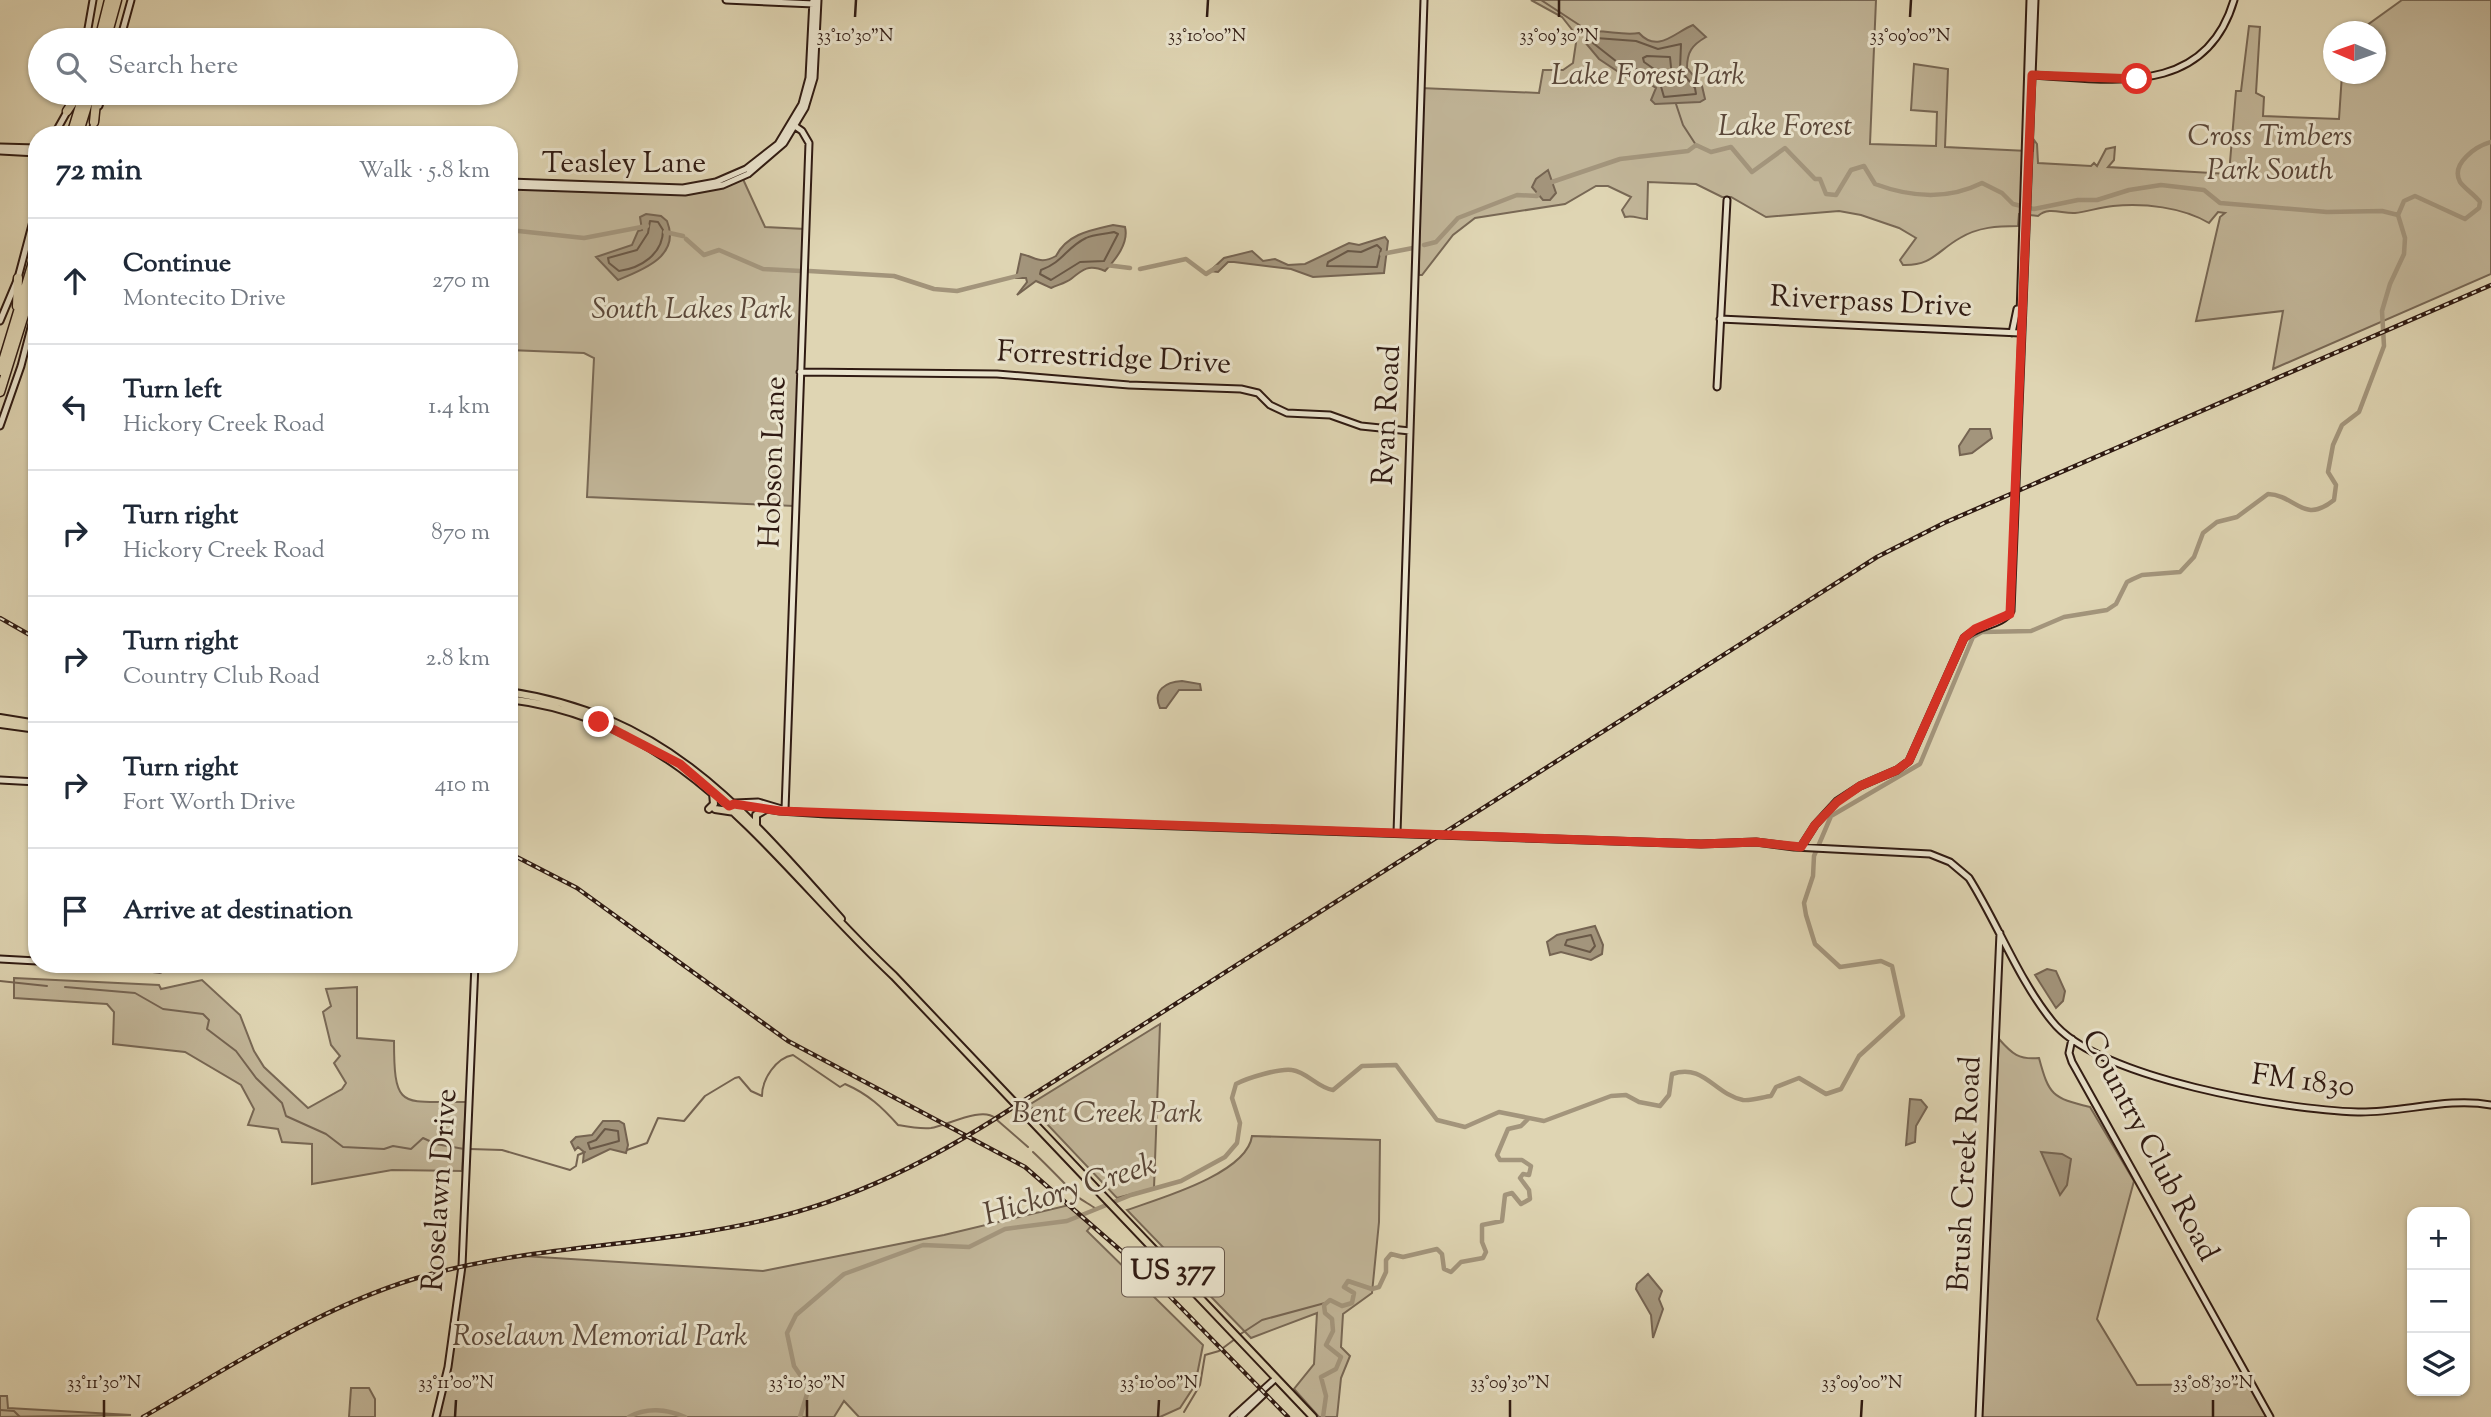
<!DOCTYPE html>
<html lang="en">
<head>
<meta charset="utf-8">
<style>
	:root { --surface:#fff; --page:#f2f2f3; --text:#1f2937; --muted:#747a83; --line:#e0e1e3 }
	body { margin:0; font-family:"Sorts Mill Goudy",serif; background:var(--page); color:var(--text) }
	.controls { position:absolute; right:21px; bottom:21px; display:grid; overflow:hidden; border-radius:14px; box-shadow:0 2px 5px #0004 }
	.controls button { width:63px; height:63px; display:grid; place-items:center; padding:0; border:0; border-bottom:2px solid var(--line); background:var(--surface); color:var(--text); font:35px sans-serif }
	.compass { position:absolute; left:2323px; top:21px; width:63px; height:63px; border-radius:50%; background:var(--surface); box-shadow:0 2px 5px #0004; rotate:272deg }
	.stop { position:absolute; width:21px; height:21px; margin:-16px; border:5px solid #d93025; border-radius:50%; background:#fff }
	.stop.end { background:#d93025; border-color:#fff; box-shadow:0 2px 7px #0008 }
	.list { margin:0; padding:0; list-style:none }
	h2 { display:flex; justify-content:space-between; align-items:center; height:91px; margin:0; padding:0 28px; font-size:30px }
	h2 small { font-size:23px; font-weight:400; color:var(--muted) }
	.list li { display:grid; grid-template-columns:46px 1fr auto; gap:21px; align-items:center; box-sizing:border-box; height:126px; padding:0 28px; border-top:2px solid var(--line) }
	.list b { display:block; font-size:26px; white-space:nowrap }
	.list p { margin:0; font-size:23px; white-space:nowrap; color:var(--muted) }
	.list em { font-size:23px; font-style:normal; color:var(--muted) }
	.icon { flex:none; width:38px; height:38px; fill:none; stroke:currentColor; stroke-width:2; stroke-linecap:round; stroke-linejoin:round }
	.map { position:relative; flex:none; width:2491px; height:1417px; overflow:hidden }
	.search { position:absolute; background:var(--surface); box-shadow:0 2px 5px #0004; left:28px; top:28px; width:490px; height:77px; display:flex; align-items:center; gap:18px; box-sizing:border-box; padding:0 24px; border-radius:38px; color:var(--muted); font-size:26px }
	.panel { position:absolute; background:var(--surface); box-shadow:0 2px 5px #0004; left:28px; top:126px; width:490px; height:847px; border-radius:28px }
	.map>svg:first-child { display:block }
</style>
</head>
<body>
<div class="map">
<svg width="2491" height="1417" viewBox="0 0 2491 1417">
	<rect width="100%" height="100%" fill="#dfd5b3"/>
	<filter id="stains"><feTurbulence type="fractalNoise" baseFrequency=".00286" numOctaves="4"/><feColorMatrix values="0 0 0 0 .2 0 0 0 0 .09 0 0 0 0 .02 0 0 0 .5 -.17"/></filter>
	<radialGradient id="worn" r=".72"><stop offset=".6" stop-color="#630" stop-opacity="0"/><stop offset="1" stop-color="#630" stop-opacity=".3"/></radialGradient>
	<!-- green -->
	<path fill="#c1b598" stroke="#786855" stroke-width="2" d="M1531 0H1876L1870 144 1936 146 1937 112 1911 110 1914 64 1948 69 1945 147 2028 151H2033L2034 140 2037 144 2038 163 2091 166 2094 163 2097 166 2106 149 2115 147 2114 160 2108 167 2229 174 2236 91H2241L2249 26 2260 27 2256 93 2264 97 2263 116 2339 119 2342 74H2376V32L2359 31 2402 0H2491V274L2273 369 2283 311 2196 321 2220 217 2225 213 2218 212 2209 223C2182 207 2144 203 2113 206 2100 207 2087 212 2075 213 2062 214 2049 206 2038 216L2019 214 2018 226C1998 226 1978 227 1960 238 1937 251 1932 266 1903 265L1900 260 1916 238 1899 228 1861 215 1839 211 1766 217 1731 197H1722L1696 184 1648 182 1647 219C1638 219 1635 215 1625 217L1622 210 1631 197 1608 186H1596L1565 204 1475 218 1453 235 1422 275H1419L1421 88 1539 93 1543 70H1563L1573 63 1577 36 1562 17Z
		M742 177 765 227 805 229 794 506 587 497 594 358 584 353 509 350V186L701 190Z
		M14 978 159 985 161 989 202 980 240 1015 254 1051 264 1067 308 1108 342 1089 346 1083 334 1063 340 1056 331 1045 323 1012 331 1006 326 989 357 987V1038L394 1041C394 1112 402 1101 466 1102L462 1171 392 1170 312 1184V1144L282 1142 278 1129 248 1125 254 1109 241 1085 185 1052 113 1044 114 1012 107 1004 14 998Z
		M1160 1024 1154 1188 1117 1198 1029 1105Z
		M1999 1039C2012 1054 2019 1060 2039 1058 2049 1095 2052 1098 2090 1107L2134 1181 2097 1319 2137 1385 2252 1384 2270 1417H1979Z
		M1252 1136 1380 1140 1379 1222 1372 1293 1343 1314 1341 1347 1350 1356 1341 1378 1337 1417H1319L1294 1389 1314 1364 1317 1313 1251 1338 1127 1210C1158 1199 1247 1174 1252 1136Z
		M1069 1205 1091 1226 1087 1231 1203 1345 1195 1385 1180 1408 1160 1417H859L844 1401 834 1417H440L462 1266 523 1256 763 1271 944 1235Z
		M351 1388H369L375 1399V1417H349Z
		M0 1396H7L8 1408 131 1415 0 1417Z"/>
	<!-- water -->
	<path fill="#a3957c" stroke="#756452" stroke-width="2" d="M1693 25 1706 37C1692 45 1687 52 1687 68L1702 86 1705 99 1700 102 1655 104 1651 100 1656 88 1635 75 1626 77 1599 59 1584 41 1586 32C1604 29 1621 36 1639 33 1658 54 1675 32 1693 25Z
		M1548 170 1556 193 1550 200H1543L1532 187 1536 179Z
		M646 214 661 216 667 221C681 256 643 270 618 280L596 257 632 245 638 231 642 230 640 217Z
		M1113 225 1125 227C1129 243 1116 259 1105 271 1089 264 1083 269 1071 279 1066 283 1057 285 1051 288L1036 281 1017 295 1027 282 1026 278H1016L1021 254C1036 257 1040 265 1056 256 1067 234 1091 230 1113 225Z
		M1385 237 1388 241 1384 273 1313 277 1291 269 1234 262H1228L1218 272 1210 271 1224 258 1252 251 1263 261 1275 259 1288 265 1305 264 1349 243 1359 245Z
		M1970 429H1990L1992 438 1972 453 1960 455 1959 446Z
		M1182 681 1200 684 1201 690H1179L1166 708H1160C1152 690 1166 682 1182 681Z
		M1595 926 1603 945 1602 954 1591 960 1561 952 1550 955 1547 942 1557 935Z
		M2047 969 2056 971 2065 991 2063 1001 2056 1008 2035 975Z
		M1910 1099 1921 1100 1927 1107 1916 1126 1915 1142 1906 1145Z
		M603 1121H619L624 1124 628 1145 626 1153 610 1149 583 1162 584 1152 578 1147 575 1150 571 1142 576 1137 592 1135Z
		M2041 1152 2062 1154 2071 1159 2067 1185 2060 1195Z
		M1648 1274 1662 1291 1659 1299 1663 1309 1653 1338 1651 1315 1636 1289 1637 1284Z"/>
	<g fill="none" stroke-linecap="round" stroke-linejoin="round">
		<!-- shore -->
		<path stroke="#695847" stroke-width="2" d="M1596 38 1636 41 1658 49 1681 44 1680 70 1695 88 1696 94 1664 97 1660 83 1638 69H1626L1593 43Z
			M1647 56 1670 57 1672 77 1667 78 1644 62 1643 58Z
			M650 221 658 222 663 230C663 254 641 268 619 271L609 263 608 258 637 250 648 233Z
			M1114 232 1118 234 1104 261 1080 262 1051 280 1040 274 1041 270C1063 262 1067 247 1086 238 1093 234 1106 234 1114 232Z
			M1377 245 1381 249 1377 267 1327 266 1328 262 1348 251 1361 252Z
			M1591 935 1595 946 1590 952 1565 945 1567 940Z
			M605 1129 618 1131 619 1141 590 1149 588 1143 596 1140Z"/>
		<!-- stream -->
		<path stroke="#756452" stroke-width="2" d="M1541 0 1590 32
			M1676 104 1683 125 1696 145
			M0 981 47 986
			M65 987 135 993 163 1009 203 1014 209 1020 207 1029 236 1051 256 1078 282 1103 286 1116 326 1134 343 1147 384 1149 393 1146 411 1149 423 1138 436 1144 464 1149
			M997 1120 1028 1147
			M470 1149 502 1150 570 1170 576 1166 578 1155 585 1152
			M627 1150 647 1143 658 1118 684 1121 705 1096 735 1078 739 1077 751 1091 762 1096C762 1079 776 1058 793 1055L840 1087 845 1084C868 1094 882 1107 898 1125 909 1127 919 1129 931 1128 946 1126 982 1106 995 1118
			M1033 1152C1048 1166 1063 1182 1077 1196 1082 1201 1090 1204 1096 1209
			M1239 1335 1262 1320 1325 1303
			M0 1410 14 1411 20 1417
			M1184 1412 1200 1385 1205 1355 1219 1351 1235 1339"/>
		<!-- river -->
		<path stroke="#a3957c" stroke-width="4.5" d="M1549 183 1620 159 1688 151 1696 145 1711 152 1731 147 1752 172 1785 148 1815 179H1820L1826 194 1836 195 1851 170 1864 166 1875 184C1910 197 1948 200 1982 183L2002 193 2013 204 2034 209 2078 200H2097L2129 190 2161 185 2204 190 2220 203 2327 212 2382 211 2398 215
			M509 230 584 238 647 226
			M665 232 683 236
			M686 239 704 255 719 250 763 269 801 271
			M1424 245 1436 242 1458 218 1517 195 1537 196 1540 191
			M1382 254 1413 248
			M1106 265 1130 268
			M1140 269 1186 259 1206 274 1217 267
			M809 271 894 276 934 289 957 291 1021 275
			M629 1417C646 1407 667 1409 685 1417
			M800 1417 807 1394 805 1382 794 1366 787 1333 796 1315 844 1274 923 1245 969 1247 1005 1229 1067 1221 1131 1195 1181 1181 1225 1157 1237 1143 1240 1123 1232 1098 1236 1084C1247 1078 1280 1068 1292 1070 1307 1072 1318 1088 1333 1090L1362 1066 1396 1065 1437 1120 1465 1127 1499 1112 1544 1121 1611 1096 1626 1095 1639 1102 1660 1106 1669 1095 1672 1074C1704 1063 1714 1094 1743 1100 1751 1101 1763 1097 1771 1096L1776 1087 1799 1078 1826 1094 1841 1089 1859 1056 1903 1016 1892 966 1881 961 1840 967 1815 944 1806 915 1804 903 1813 876 1814 856 1831 816 1920 764 1973 637 1982 632 2031 631 2064 617 2107 610 2116 604 2127 582 2133 579 2142 575 2180 572 2194 557 2203 533 2217 522 2237 517 2268 494C2296 495 2303 525 2334 500L2336 485 2328 472 2333 445 2342 425 2359 412 2384 346 2382 311 2390 284 2404 254 2405 238 2398 215 2404 201 2415 196 2465 219 2479 208 2480 202C2475 195 2464 188 2460 182 2450 163 2477 146 2491 142
			M1323 1417 1326 1396 1321 1377 1336 1369 1341 1357 1326 1345 1333 1331 1332 1319 1325 1313 1324 1305 1330 1300 1342 1306 1352 1303 1354 1293 1344 1287 1348 1281 1372 1289 1379 1287 1386 1272V1260L1391 1254 1403 1257 1437 1249 1442 1254 1444 1269 1451 1272 1461 1262 1483 1258 1486 1252 1482 1242V1225L1502 1221 1505 1195 1512 1193 1521 1204 1530 1199 1529 1190 1520 1178 1523 1174 1529 1175 1531 1166 1522 1160H1500L1497 1155 1508 1129 1521 1126 1528 1119"/>
		<!-- secondary casing -->
		<g stroke="#2f1a12" stroke-width="9">
			<path id="secondary" d="M726 0 814 4
				M86 40 93 0
				M120 40 131 0
				M2030 75C2109 79 2205 99 2234 0
				M99 106 103 93
				M54 135 68 110
				M91 135 95 119
				M0 147 37 148
				M0 151 37 153
				M509 182 683 188 716 182 746 169 778 144 802 104 809 78 813 0
				M509 186 685 192 723 185 748 174 784 143 805 108 814 78 818 0
				M2020 315 2030 0
				M1720 319 2020 333
				M0 321 18 278 37 206
				M2012 333 2017 309
				M800 372 997 374 1129 385 1241 389 1258 393 1270 405 1287 413 1330 415 1361 426 1410 431
				M1717 387 1727 200
				M0 426 21 366 37 304
				M0 780 37 782
				M735 803 758 802 785 810
				M734 804 780 811 826 814 1701 844 1756 842 1794 847 1930 854 1950 862 1969 878C1998 924 2018 979 2052 1021 2097 1079 2287 1110 2358 1112 2402 1113 2447 1097 2491 1105
				M785 810 809 143 802 131 792 124
				M1397 833 1424 0
				M1801 847 1815 825 1837 801 1860 786 1897 770 1909 761 1964 638C1977 625 2002 626 2011 611L2035 0
				M0 959 37 961
				M84 964 160 969V964
				M2072 1039 2069 1053 2072 1062 2270 1417
				M436 1417 448 1367 462 1266 475 964
				M1233 1417 1275 1379
				M1240 1417 1263 1395
				M1979 1417 2000 933"/>
		</g>
		<!-- primary casing -->
		<g stroke="#2f1a12" stroke-width="10">
			<path id="primary" d="M509 692C666 716 741 807 841 919
				M509 699C690 721 772 862 894 976L1313 1417
				M0 718 37 724
				M0 724 37 729
				M709 809 714 804 713 793
				M715 809 735 812
				M756 827V815L766 809"/>
		</g>
		<!-- highway casing -->
		<g stroke="#2f1a12" stroke-width="11">
			<path id="highway" d="M99 40 109 0
				M106 40 117 0
				M67 111 79 93
				M94 122 97 93
				M71 135 84 93
				M78 135 91 93
				M17 306 18 278
				M0 371 37 249
				M0 392 37 273"/>
		</g>
		<!-- secondary -->
		<use href="#secondary" stroke="#eae4ce" stroke-width="5"/>
		<!-- primary -->
		<use href="#primary" stroke="#dfd5b3" stroke-width="6"/>
		<!-- highway -->
		<use href="#highway" stroke="#dfd5b3" stroke-width="8"/>
		<!-- rail casing -->
		<g stroke="#2f1a12" stroke-width="4.5">
			<path id="rail" d="M0 618 37 639
				M509 853 577 888 788 1041 1025 1167 1150 1276 1288 1417
				M143 1417C235 1364 327 1302 431 1274 540 1245 655 1246 765 1220 854 1200 933 1159 1009 1110L1877 557 1944 523 2491 285"/>
		</g>
		<!-- rail -->
		<use href="#rail" stroke="#eae4ce" stroke-width="2" stroke-dasharray="5" stroke-linecap="butt"/>
	</g>
	<g fill="none" stroke-linecap="round" stroke-linejoin="round">
		<!-- route -->
		<path stroke="#d93025" stroke-width="9" d="M599 722 680 764 729 806 734 804 780 811 1701 844 1756 842 1801 847 1815 825 1837 802 1860 786 1897 770 1909 761 1964 638 1975 629 2010 614 2032 75 2137 79"/>
	</g>
	<!-- ticks -->
	<path fill="none" stroke="#2f1a12" stroke-width="2.5" d="M855 17 856 0M1207 17 1208 0M1559 17V0M1910 17 1911 0M104 1417V1400M455 1417 456 1400M807 1417V1400M1158 1417 1159 1400M1510 1417V1400M1861 1417 1862 1400M2213 1417V1400"/>
	<g text-anchor="middle" dominant-baseline="central" stroke-width="6" stroke-linejoin="round" paint-order="stroke">
		<!-- shield labels -->
		<rect fill="#eae4ce" stroke="#67574a" stroke-width="2" x="1122" y="1247.5" width="102" height="49" rx="5"/>
		<g font-size="28" font-weight="bold" fill="#2f1a12">
			<text x="1173" y="1272">US 377</text>
		</g>
		<!-- park labels -->
		<g font-size="30" font-style="italic" fill="#5b483a" stroke="#eae4ce">
			<text x="1648" y="76">Lake Forest Park</text>
			<text x="1785" y="127">Lake Forest</text>
			<text x="2270" y="137">Cross Timbers<tspan x="2270" dy="34">Park South</tspan></text>
			<text x="692" y="310">South Lakes Park</text>
			<text x="1107" y="1114">Bent Creek Park</text>
			<text x="600" y="1337">Roselawn Memorial Park</text>
		</g>
		<!-- street labels -->
		<g font-size="30" fill="#2f1a12" stroke="#eae4ce">
			<text x="624" y="164">Teasley Lane</text>
			<text transform="translate(1871 303) rotate(3)">Riverpass Drive</text>
			<text transform="translate(1114 359) rotate(3)">Forrestridge Drive</text>
			<text transform="translate(1388 415) rotate(-87)">Ryan Road</text>
			<text transform="translate(774 462) rotate(-88)">Hobson Lane</text>
			<text transform="translate(2303 1082) rotate(7)">FM 1830</text>
			<text transform="translate(2149 1146) rotate(62)">Country Club Road</text>
			<text transform="translate(1966 1174) rotate(-87)">Brush Creek Road</text>
			<text transform="translate(441 1190) rotate(-86)">Roselawn Drive</text>
		</g>
		<!-- water labels -->
		<g font-size="32" font-style="italic" fill="#584537" stroke="#eae4ce">
			<text transform="translate(1070 1191) rotate(-17)">Hickory Creek</text>
		</g>
	</g>
	<g font-size="18" text-anchor="middle" fill="#2f1a12" stroke="#eae4ce" stroke-width="6" stroke-linejoin="round" paint-order="stroke">
		<text x="855" y="41">33°10'30"N</text>
		<text x="1207" y="41">33°10'00"N</text>
		<text x="1559" y="41">33°09'30"N</text>
		<text x="1910" y="41">33°09'00"N</text>
		<text x="104" y="1388">33°11'30"N</text>
		<text x="456" y="1388">33°11'00"N</text>
		<text x="807" y="1388">33°10'30"N</text>
		<text x="1159" y="1388">33°10'00"N</text>
		<text x="1510" y="1388">33°09'30"N</text>
		<text x="1862" y="1388">33°09'00"N</text>
		<text x="2213" y="1388">33°08'30"N</text>
	</g>
	<rect width="100%" height="100%" filter="url(#stains)"/>
	<rect width="100%" height="100%" fill="url(#worn)"/>
</svg>
<div class="controls">
<button>+</button>
<button>−</button>
<button><svg class="icon" aria-label="layers" viewBox="0 0 24 24"><path d="M12 4l9 5-9 5-9-5zM3 14l9 5 9-5"/></svg></button>
</div>
<svg class="compass" viewBox="-18 -18 36 36"><path d="M0-13l5 13h-10z" fill="#e53935"/><path d="M0 13l5-13h-10z" fill="#747a83"/></svg>
<div class="stop" style="left:2137px;top:79px"></div>
<div class="stop end" style="left:599px;top:722px"></div>
<div class="search"><svg class="icon" aria-label="search" viewBox="0 0 24 24"><circle cx="10" cy="10" r="6"/><path d="M15 15l6 6"/></svg>Search here</div>
<section class="panel">
<h2>72 min<small>Walk · 5.8 km</small></h2>
<ul class="list">
<li><svg class="icon" aria-label="ahead" viewBox="0 0 24 24"><path d="M12 20V5M6 11l6-6 6 6"/></svg><div><b>Continue</b><p>Montecito Drive</p></div><em>270 m</em></li>
<li><svg class="icon" aria-label="left" viewBox="0 0 24 24"><path d="M17 20v-9H6M10 6l-5 5 5 5"/></svg><div><b>Turn left</b><p>Hickory Creek Road</p></div><em>1.4 km</em></li>
<li><svg class="icon" aria-label="right" viewBox="0 0 24 24"><path d="M7 20v-9h11M14 6l5 5-5 5"/></svg><div><b>Turn right</b><p>Hickory Creek Road</p></div><em>870 m</em></li>
<li><svg class="icon" aria-label="right" viewBox="0 0 24 24"><path d="M7 20v-9h11M14 6l5 5-5 5"/></svg><div><b>Turn right</b><p>Country Club Road</p></div><em>2.8 km</em></li>
<li><svg class="icon" aria-label="right" viewBox="0 0 24 24"><path d="M7 20v-9h11M14 6l5 5-5 5"/></svg><div><b>Turn right</b><p>Fort Worth Drive</p></div><em>410 m</em></li>
<li><svg class="icon" aria-label="arrive" viewBox="0 0 24 24"><path d="M6 21V4h12l-3 4 3 4H6"/></svg><div><b>Arrive at destination</b></div></li>
</ul>
</section>
</div>
</body>
</html>
